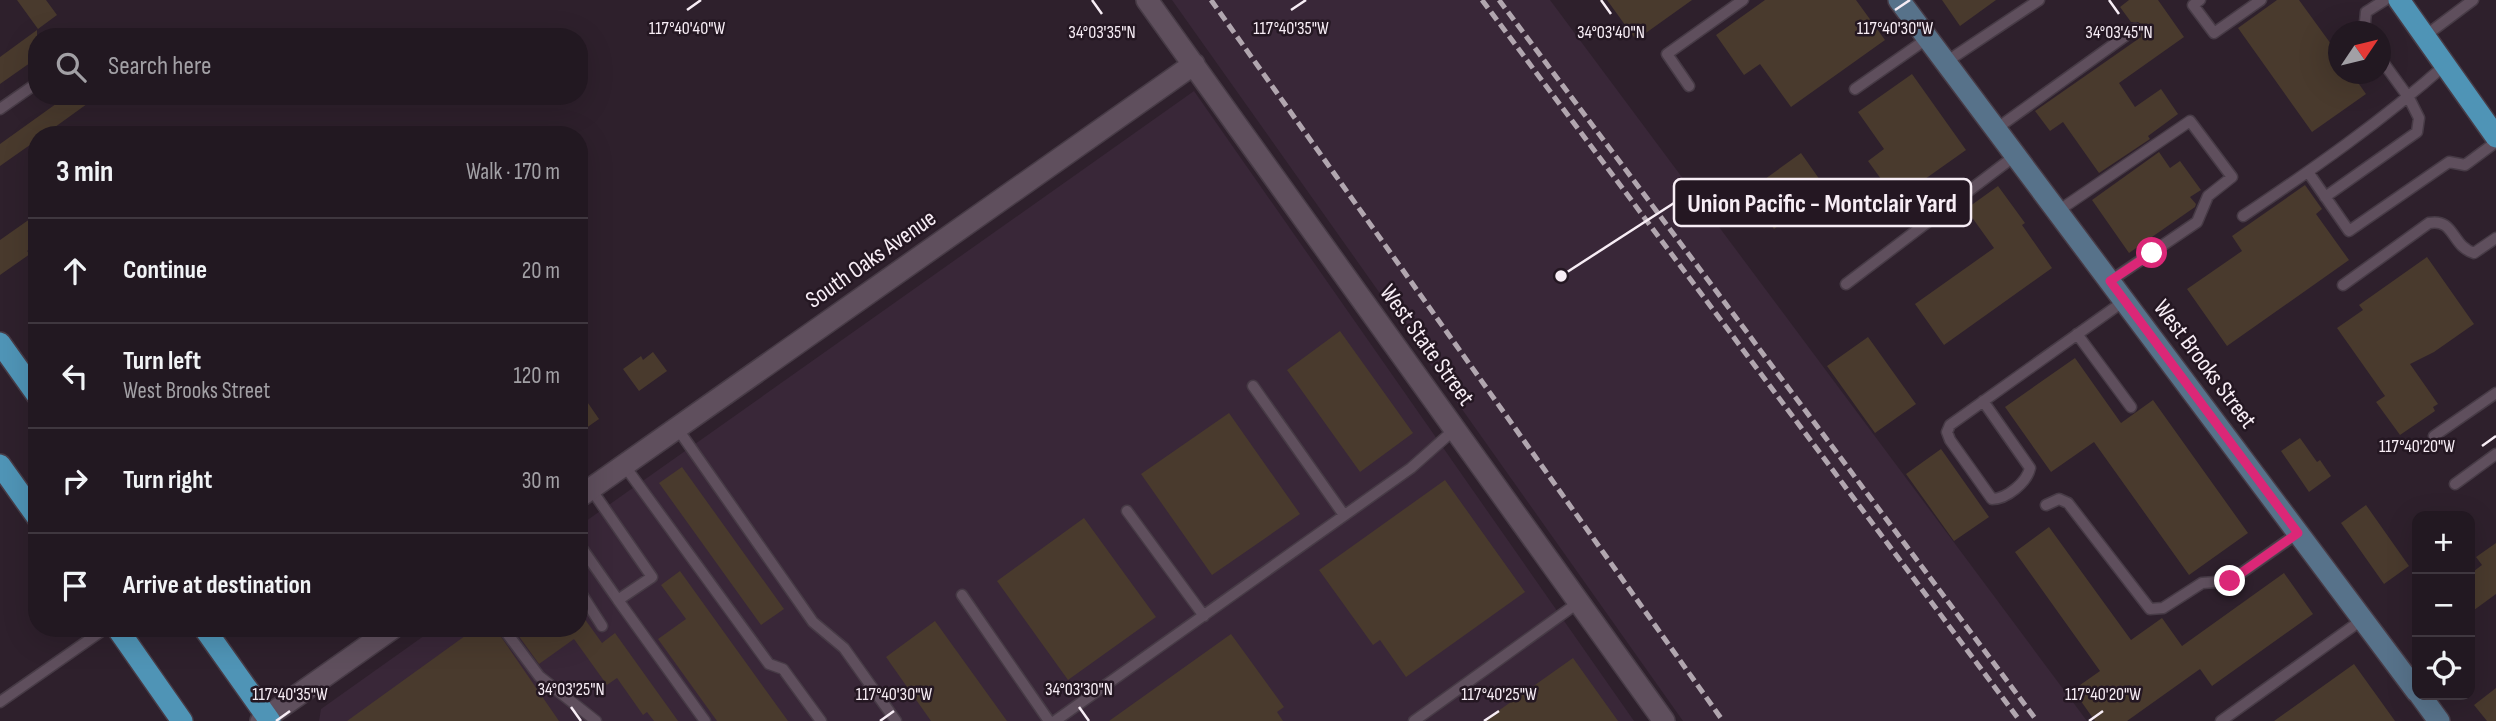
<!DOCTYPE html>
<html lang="en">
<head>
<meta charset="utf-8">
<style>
	:root { --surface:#221821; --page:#2e252e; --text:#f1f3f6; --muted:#a2a0a5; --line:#3f373f }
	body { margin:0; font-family:"Sofia Sans Condensed",sans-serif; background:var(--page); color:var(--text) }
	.controls { position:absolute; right:21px; bottom:21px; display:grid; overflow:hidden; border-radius:14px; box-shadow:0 7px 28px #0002 }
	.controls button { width:63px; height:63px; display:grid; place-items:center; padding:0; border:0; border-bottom:2px solid var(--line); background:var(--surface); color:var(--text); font:35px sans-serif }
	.compass { position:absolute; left:2328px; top:21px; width:63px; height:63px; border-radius:50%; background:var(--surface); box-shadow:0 7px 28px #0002; rotate:55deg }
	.stop { position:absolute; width:21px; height:21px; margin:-16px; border:5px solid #db2777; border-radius:50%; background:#fff }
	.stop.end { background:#db2777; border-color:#fff; box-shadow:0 2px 7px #0008 }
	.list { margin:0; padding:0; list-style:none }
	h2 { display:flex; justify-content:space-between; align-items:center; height:91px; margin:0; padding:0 28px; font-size:30px }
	h2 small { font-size:23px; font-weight:400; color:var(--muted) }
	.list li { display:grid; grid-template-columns:46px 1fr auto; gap:21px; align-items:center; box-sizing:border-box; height:105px; padding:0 28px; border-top:2px solid var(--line) }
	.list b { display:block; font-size:26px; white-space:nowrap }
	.list p { margin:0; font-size:23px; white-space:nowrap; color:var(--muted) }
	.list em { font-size:23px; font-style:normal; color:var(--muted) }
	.icon { flex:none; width:38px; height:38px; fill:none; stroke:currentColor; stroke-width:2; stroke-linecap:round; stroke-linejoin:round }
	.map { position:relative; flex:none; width:2496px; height:721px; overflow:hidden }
	.search { position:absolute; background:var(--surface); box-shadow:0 7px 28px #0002; left:28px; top:28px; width:560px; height:77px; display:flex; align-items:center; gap:18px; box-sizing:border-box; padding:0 24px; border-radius:28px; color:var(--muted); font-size:26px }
	.panel { position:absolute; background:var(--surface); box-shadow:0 7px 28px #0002; left:28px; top:126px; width:560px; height:511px; border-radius:28px }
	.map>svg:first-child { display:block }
</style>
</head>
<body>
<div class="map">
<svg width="2496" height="721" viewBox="0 0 2496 721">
	<rect width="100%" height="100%" fill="#2e202c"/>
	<!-- built -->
	<path fill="#392738" d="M1172 0H1550L2087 721H1683Z
		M1194 91 1634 721H319L321 709 435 628H579V526Z"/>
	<!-- building -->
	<path fill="#493a2d" d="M17 0H46L57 15 38 29Z
		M1607 0H1692L1636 40Z
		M1765 0H1856L1885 40 1791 107 1760 64 1744 75 1716 35Z
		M1942 0H1996L1960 26Z
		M2129 0H2158L2184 37 2119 83 2135 107 2161 89 2178 114 2148 136 2150 139 2099 173 2063 122 2050 131 2035 111 2141 37 2142 25 2138 22H2131L2120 7Z
		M2277 0H2299L2339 55V74H2352L2366 94 2312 132 2238 28Z
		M37 30V58L0 84V57Z
		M1912 74 1966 150 1901 196 1889 180 1881 179 1868 161 1884 149 1858 112Z
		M67 96H98L44 135H37V140L0 166V144Z
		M2159 152 2170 168 2180 161 2201 190 2190 197 2196 204 2195 207 2129 253 2092 200Z
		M1801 153 1827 190 1774 229 1747 192Z
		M2305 185 2322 209 2316 214 2349 260 2227 346 2187 289 2242 251 2232 236Z
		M1998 186 2025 223 2022 225 2052 268 1944 345 1915 304 1994 248 1966 209Z
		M37 214V244L27 251 30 254 0 275V240Z
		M2427 257 2474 324 2434 352 2410 364 2438 404 2433 407 2435 411 2400 435 2376 402 2385 396 2337 328 2363 310 2359 305Z
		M1340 331 1413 433 1360 472 1287 370Z
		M1868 337 1916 404 1875 433 1827 366Z
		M653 352 667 371 639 391 623 369 641 356 643 360Z
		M2075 358 2121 423 2153 400 2248 533 2189 575 2094 442 2051 472 2005 407Z
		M579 390 599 419 579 433Z
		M1229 413 1300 514 1212 575 1141 474Z
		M2300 438 2317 462 2320 460 2331 476 2309 492 2281 451Z
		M1941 449 1989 517 1954 541 1906 474Z
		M682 467 784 609 761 625 659 483Z
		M1445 480 1525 592 1406 677 1380 640 1373 645 1319 570Z
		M2366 505 2409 566 2384 584 2341 523Z
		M1084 518 1156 617 1068 680 997 581Z
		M2049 527 2131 640 2162 618 2182 646 2284 573 2313 614 2212 686 2200 669 2127 721H2095L2073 690 2100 671 2015 552Z
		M2496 543V594L2470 613V574L2482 565 2476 557Z
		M680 571 788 721H717L658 639 686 619 661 585Z
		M579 611 602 643 615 633 678 721H654L647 712 643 715 617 678 607 685 574 639 539 664 513 628H579Z
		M935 621 1007 721H931L886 657Z
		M476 628H495L559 721H347Z
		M1231 634 1284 707 1277 712 1283 721H1109Z
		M1573 658 1618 721H1484Z
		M2354 664 2395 721H2274Z
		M2496 688V721H2487L2474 705Z"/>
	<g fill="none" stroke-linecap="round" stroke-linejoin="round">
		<!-- lane casing -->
		<g stroke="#473b46" stroke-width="13">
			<path id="lane" d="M2200 0 2193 5 2214 33 2261 0
				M2364 32 2366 12 2385 0
				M2425 36 2473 0
				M1946 62 2039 0
				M1689 86 1667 54 1743 0
				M1855 89 1928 38
				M0 109 37 83
				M1996 129 2135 29
				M2308 172 2349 231 2449 162 2465 165 2496 142
				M2325 197 2417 132 2419 118 2409 98 2380 58
				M2058 211 2190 121 2232 177 2208 196 2197 222 2110 281
				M2243 216C2313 169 2382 121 2445 65
				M1846 284 2016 155
				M2343 285 2429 223C2455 218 2451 246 2474 253L2496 238
				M2077 334 2131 407
				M1253 386 1344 515
				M1983 401 2030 468C2027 482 2007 499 1992 499L1950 440 1947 432 1950 425 2124 301
				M677 428 813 622 844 648 896 721
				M2434 436 2496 393
				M624 465 769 664 783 669 821 721
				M2455 484 2496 454
				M591 489 652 577 618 600 705 721
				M2046 505 2059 499 2068 503 2150 609 2163 608 2202 583 2230 581 2298 533
				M1127 511 1204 616
				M579 544 618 600
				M579 590 602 626
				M962 595 1049 721
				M503 628 539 676 596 721
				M0 702 106 628
				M1055 721 1411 468 1455 429
				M1414 721 1579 602
				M2221 721 2363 619"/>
		</g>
		<!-- street casing -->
		<g stroke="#473b46" stroke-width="24">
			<path id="street" d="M1147 0 1664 721
				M579 497 1194 64
				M261 721 393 628"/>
		</g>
		<!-- secondary casing -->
		<g stroke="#473b46" stroke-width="24">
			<path id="secondary" d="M1899 0 2417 692
				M2420 695 2439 721"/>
		</g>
		<!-- primary casing -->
		<g stroke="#473b46" stroke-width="24">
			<path id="primary" d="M2399 0 2496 137
				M0 343 37 395
				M0 465 37 517
				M117 628 182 721
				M204 628 270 721"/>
		</g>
		<!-- lane -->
		<use href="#lane" stroke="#5f4f5d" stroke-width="10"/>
		<!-- street -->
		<use href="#street" stroke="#5f4f5d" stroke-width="21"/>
		<!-- secondary -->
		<use href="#secondary" stroke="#57728a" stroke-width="21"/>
		<!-- primary -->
		<use href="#primary" stroke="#4f94b6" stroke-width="21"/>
		<!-- rail -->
		<path stroke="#b1a6af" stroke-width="5" stroke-dasharray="10 5" stroke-linecap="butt" d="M1211 0 1723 721
			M1482 0 2020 721
			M1499 0 2037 721"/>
	</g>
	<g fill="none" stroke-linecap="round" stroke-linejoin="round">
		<!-- route -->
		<path stroke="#db2777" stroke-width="9" d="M2152 253 2110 281 2298 533 2230 581"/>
	</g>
	<!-- ticks -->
	<path fill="none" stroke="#f7edf5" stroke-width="2.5" d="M1092 0 1102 14M1601 0 1611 14M2109 0 2119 14M687 10 701 0M1291 10 1306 0M1895 10 1910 0M2482 446 2496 436M571 707 581 721M1079 707 1089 721M276 721 290 711M880 721 894 711M1484 721 1499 711M2089 721 2103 711"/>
	<g text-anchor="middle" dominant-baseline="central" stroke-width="5" stroke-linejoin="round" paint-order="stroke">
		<!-- street labels -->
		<g font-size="24" fill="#f7edf5" stroke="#241722">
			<text transform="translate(871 259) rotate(-35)">South Oaks Avenue</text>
			<text transform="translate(1427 345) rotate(54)">West State Street</text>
			<text transform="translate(2205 364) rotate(53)">West Brooks Street</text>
		</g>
	</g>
	<g font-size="18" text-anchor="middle" fill="#f7edf5" stroke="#241722" stroke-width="5" stroke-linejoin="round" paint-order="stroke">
		<text x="1291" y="34">117°40'35"W</text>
		<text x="1895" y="34">117°40'30"W</text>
		<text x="687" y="34">117°40'40"W</text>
		<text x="1102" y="38">34°03'35"N</text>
		<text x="1611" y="38">34°03'40"N</text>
		<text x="2119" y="38">34°03'45"N</text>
		<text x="2417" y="452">117°40'20"W</text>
		<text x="571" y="695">34°03'25"N</text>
		<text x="1079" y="695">34°03'30"N</text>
		<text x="290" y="700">117°40'35"W</text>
		<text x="894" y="700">117°40'30"W</text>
		<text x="1499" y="700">117°40'25"W</text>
		<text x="2103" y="700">117°40'20"W</text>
	</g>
	<!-- callouts -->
	<path fill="none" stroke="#f7edf5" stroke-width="2.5" d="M1561 276L1674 203"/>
	<circle fill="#f7edf5" stroke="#241722" stroke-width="2.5" cx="1561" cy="276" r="7"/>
	<rect fill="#241722" stroke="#f7edf5" stroke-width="2.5" x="1674" y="179" width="297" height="47" rx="7"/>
	<g font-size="26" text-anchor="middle" font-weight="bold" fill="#f7edf5">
		<text x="1822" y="212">Union Pacific - Montclair Yard</text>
	</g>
</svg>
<div class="controls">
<button>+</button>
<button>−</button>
<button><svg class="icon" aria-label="locate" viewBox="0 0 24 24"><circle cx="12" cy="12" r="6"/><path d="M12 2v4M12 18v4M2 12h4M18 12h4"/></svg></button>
</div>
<svg class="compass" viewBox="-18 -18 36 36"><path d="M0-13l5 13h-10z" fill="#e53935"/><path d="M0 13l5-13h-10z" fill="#a2a0a5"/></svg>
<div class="stop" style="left:2152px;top:253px"></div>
<div class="stop end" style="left:2230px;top:581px"></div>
<div class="search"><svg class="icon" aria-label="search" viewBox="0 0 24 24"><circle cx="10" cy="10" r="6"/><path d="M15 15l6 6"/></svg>Search here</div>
<section class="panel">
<h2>3 min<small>Walk · 170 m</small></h2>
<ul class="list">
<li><svg class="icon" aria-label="ahead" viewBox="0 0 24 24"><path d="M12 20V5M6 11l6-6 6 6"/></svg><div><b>Continue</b></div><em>20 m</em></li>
<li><svg class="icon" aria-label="left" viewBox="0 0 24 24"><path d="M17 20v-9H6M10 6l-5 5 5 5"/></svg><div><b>Turn left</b><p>West Brooks Street</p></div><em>120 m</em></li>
<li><svg class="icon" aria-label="right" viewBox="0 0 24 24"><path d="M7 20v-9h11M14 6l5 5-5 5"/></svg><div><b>Turn right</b></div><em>30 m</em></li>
<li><svg class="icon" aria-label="arrive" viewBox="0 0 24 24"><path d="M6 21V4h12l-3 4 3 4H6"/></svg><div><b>Arrive at destination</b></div></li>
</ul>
</section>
</div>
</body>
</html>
